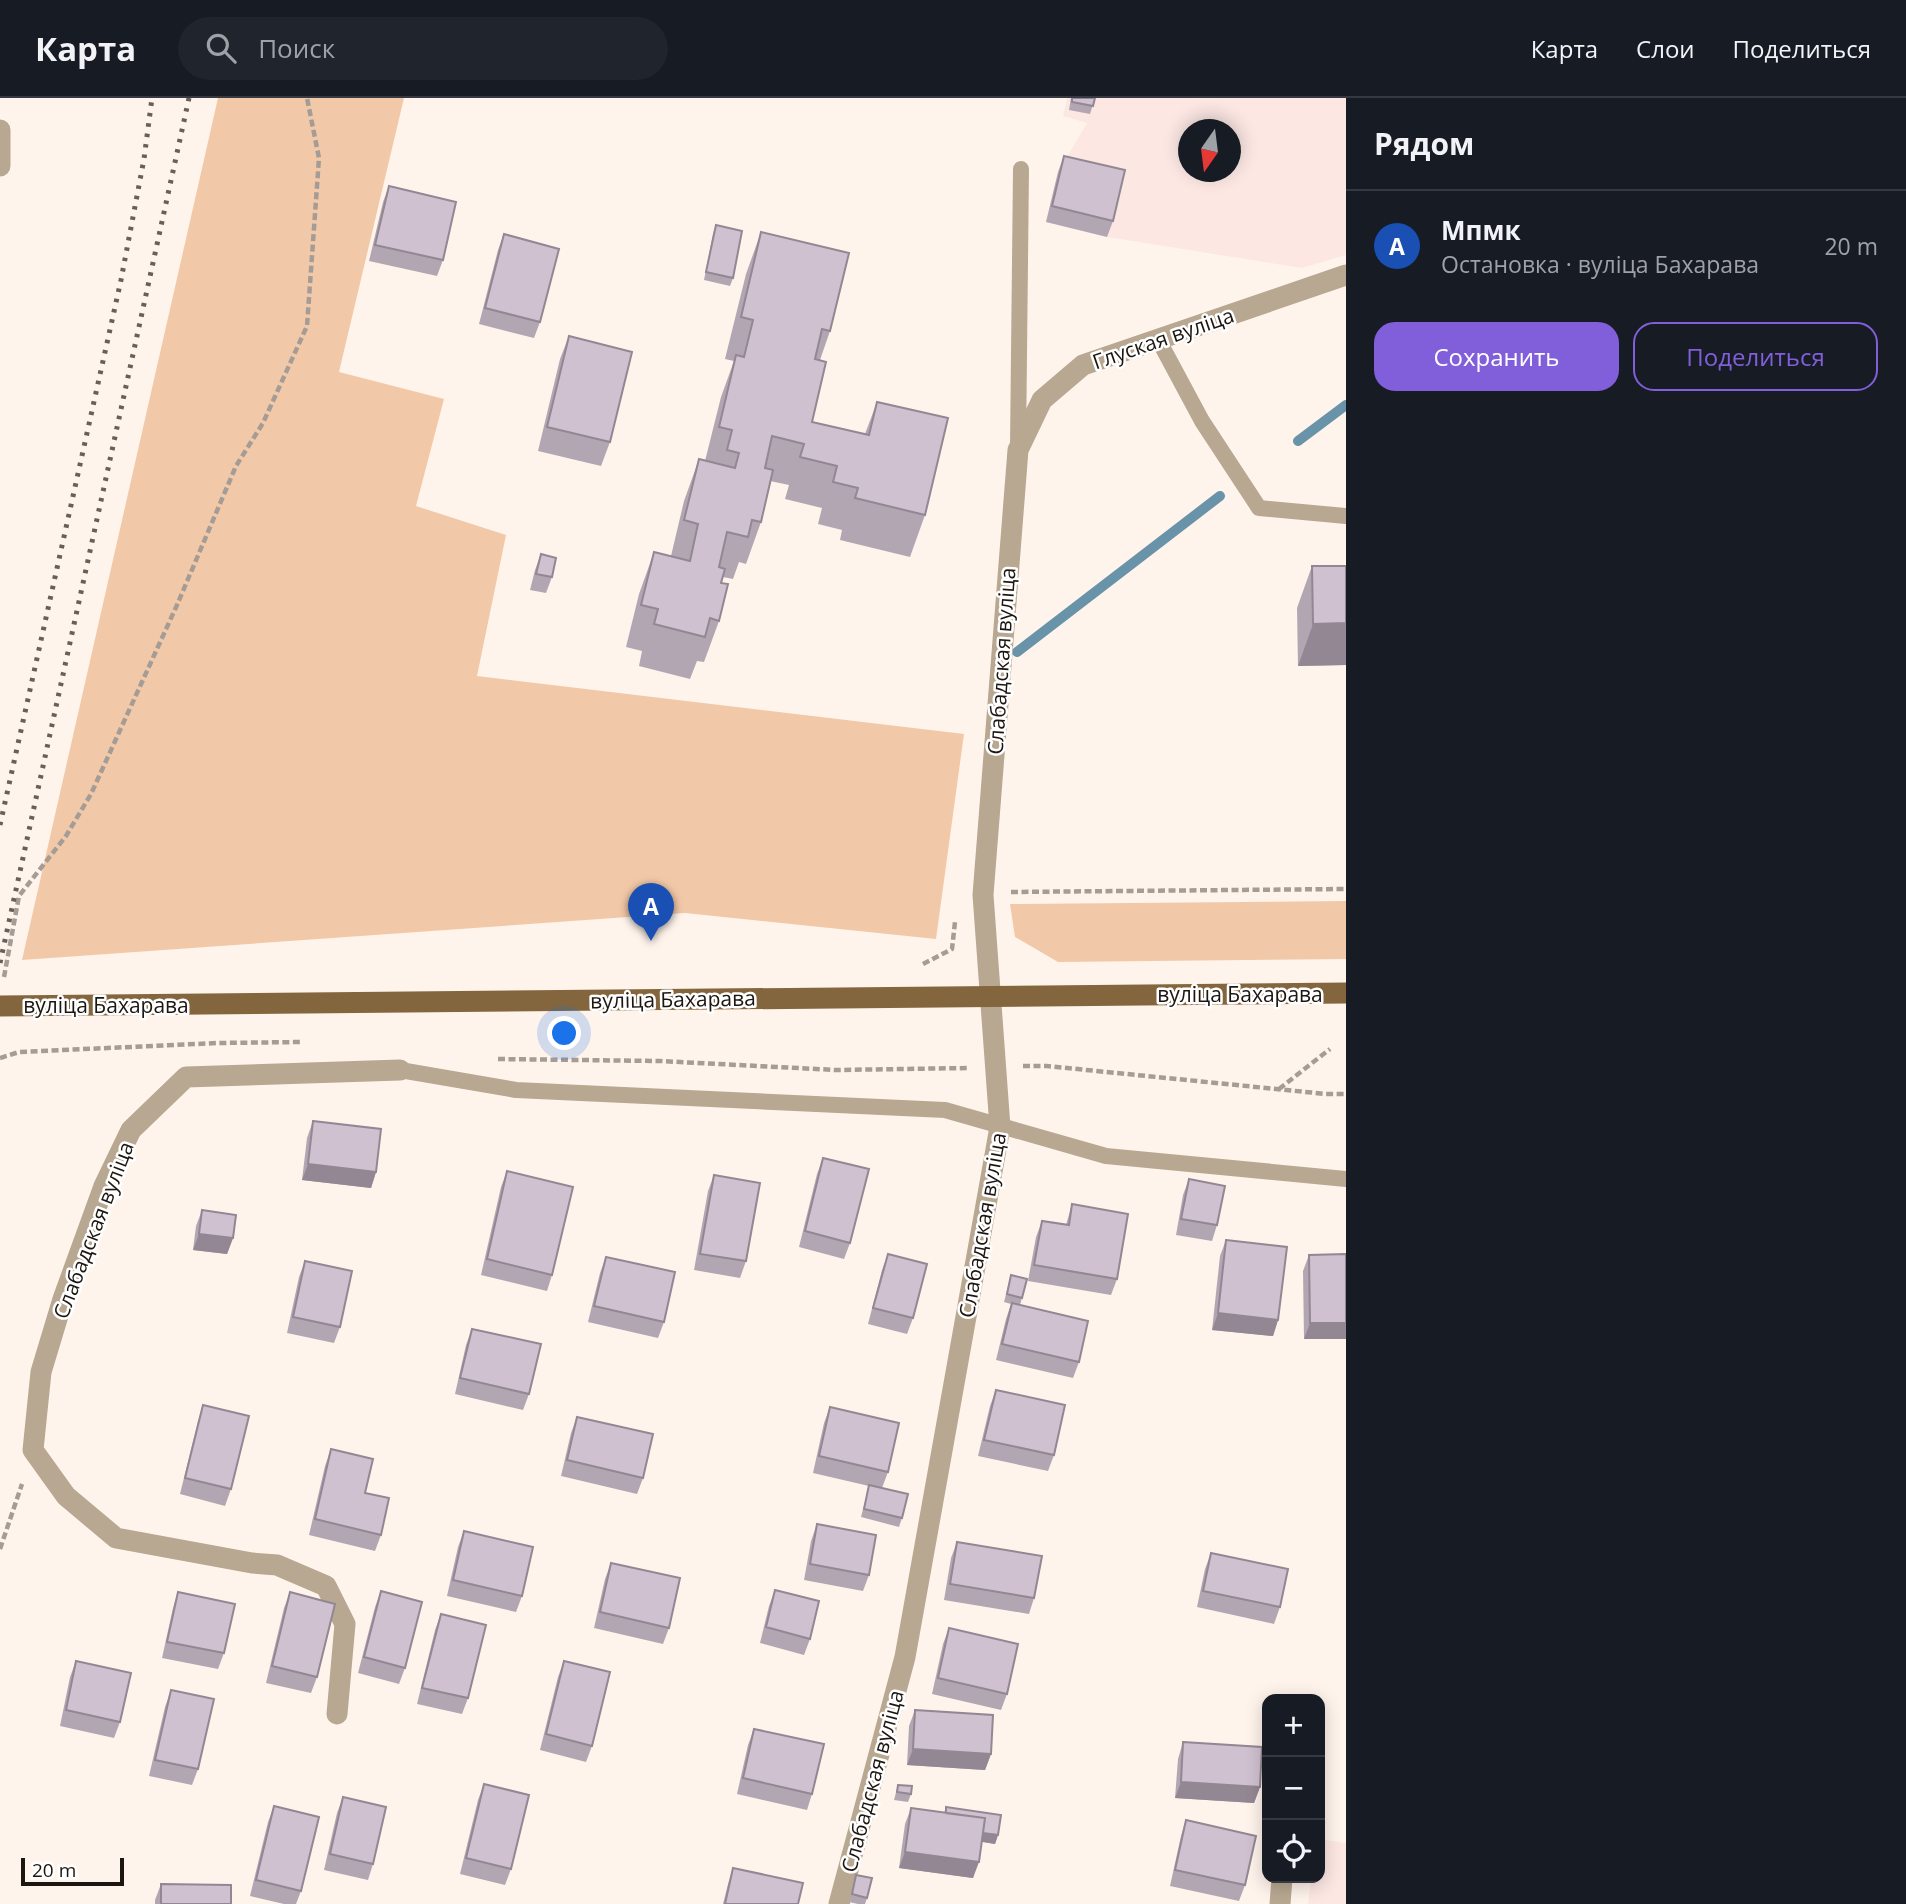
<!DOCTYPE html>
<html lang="ru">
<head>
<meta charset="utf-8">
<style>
	:root { --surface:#171b24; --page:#20242c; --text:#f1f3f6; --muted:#9ea1a6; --line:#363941; --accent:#815fda }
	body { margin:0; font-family:"Open Sans",sans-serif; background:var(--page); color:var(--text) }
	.controls { position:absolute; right:21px; bottom:21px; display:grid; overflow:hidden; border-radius:14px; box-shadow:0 4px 18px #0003 }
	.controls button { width:63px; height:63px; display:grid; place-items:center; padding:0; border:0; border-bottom:2px solid var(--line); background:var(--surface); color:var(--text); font:35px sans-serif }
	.compass { position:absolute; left:1178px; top:21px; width:63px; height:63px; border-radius:50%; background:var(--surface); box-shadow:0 4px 18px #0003; rotate:194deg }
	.scale { position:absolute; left:21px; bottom:18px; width:103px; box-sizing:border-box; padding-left:7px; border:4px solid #1c1611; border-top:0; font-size:19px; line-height:24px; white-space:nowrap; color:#1c1611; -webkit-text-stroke:5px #fff; paint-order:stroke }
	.you { position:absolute; left:565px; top:936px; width:24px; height:24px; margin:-18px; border:5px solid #fff; border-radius:50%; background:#1a73e8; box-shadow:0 0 0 10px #1a73e833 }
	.badge { display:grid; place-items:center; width:46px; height:46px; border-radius:50%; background:var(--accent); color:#fff; font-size:23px; font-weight:700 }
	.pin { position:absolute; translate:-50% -58px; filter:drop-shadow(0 2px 4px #0008) }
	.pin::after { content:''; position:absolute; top:37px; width:24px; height:21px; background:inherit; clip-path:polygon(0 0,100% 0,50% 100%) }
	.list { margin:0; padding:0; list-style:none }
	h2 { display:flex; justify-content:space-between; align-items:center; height:91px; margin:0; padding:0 28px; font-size:30px }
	h2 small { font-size:23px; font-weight:400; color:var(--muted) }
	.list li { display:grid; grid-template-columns:46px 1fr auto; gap:21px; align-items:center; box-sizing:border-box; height:112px; padding:0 28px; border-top:2px solid var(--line) }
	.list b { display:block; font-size:26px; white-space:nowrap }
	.list p { margin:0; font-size:23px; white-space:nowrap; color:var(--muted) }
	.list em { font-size:23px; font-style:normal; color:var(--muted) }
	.actions { display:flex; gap:14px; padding:21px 28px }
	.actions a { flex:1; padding:16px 0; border:2px solid var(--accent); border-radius:21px; text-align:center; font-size:24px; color:var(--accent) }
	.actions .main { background:var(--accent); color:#fff }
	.icon { flex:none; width:38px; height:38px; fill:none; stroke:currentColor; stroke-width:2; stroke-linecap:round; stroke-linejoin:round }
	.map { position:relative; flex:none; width:1346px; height:1806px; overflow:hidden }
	header { display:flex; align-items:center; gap:42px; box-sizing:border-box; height:98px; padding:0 35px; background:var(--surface); border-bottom:2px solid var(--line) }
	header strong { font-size:33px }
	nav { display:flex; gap:38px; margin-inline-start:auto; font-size:24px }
	.search { width:490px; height:63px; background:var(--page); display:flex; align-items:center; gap:18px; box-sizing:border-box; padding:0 24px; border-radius:38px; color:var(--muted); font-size:26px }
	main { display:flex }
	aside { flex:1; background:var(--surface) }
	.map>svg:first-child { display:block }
</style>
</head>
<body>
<header>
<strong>Карта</strong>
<div class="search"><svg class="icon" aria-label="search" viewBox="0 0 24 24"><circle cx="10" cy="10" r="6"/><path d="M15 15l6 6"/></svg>Поиск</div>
<nav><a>Карта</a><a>Слои</a><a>Поделиться</a></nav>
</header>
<main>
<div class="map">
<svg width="1346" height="1806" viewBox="0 0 1346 1806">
	<rect width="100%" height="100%" fill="#fff4ec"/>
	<!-- industrial -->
	<path fill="#fce7e3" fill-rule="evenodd" d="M1067 0H1346V157L1302 170 1107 139 1046 124 1058 74 1087 25 1063 18ZM1188 32H1230V74H1188Z
		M1320 1741 1346 1745V1806H1308L1311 1780H1320Z"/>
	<!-- green -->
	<path fill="#f2c9a8" d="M218 0H404L339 274 444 301 416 408 506 437 477 578 964 636 936 841 685 815 22 862Z
		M1346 803V861L1058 864 1015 839 1010 806Z"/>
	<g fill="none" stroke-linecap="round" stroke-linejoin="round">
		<!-- stream -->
		<path stroke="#6893a8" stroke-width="10" d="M1298 343 1346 307
			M1017 554 1220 398"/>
		<!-- path -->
		<path stroke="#a59c95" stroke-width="4.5" stroke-dasharray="7 3.5" stroke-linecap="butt" d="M1011 794 1346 791
			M923 866 952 851 955 824
			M4 879 19 798 66 738 91 696 177 507 236 368 263 325 307 228 319 60 307 0
			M0 960 19 954 218 945 302 944
			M498 961 660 963 836 972 969 970
			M1023 968H1047L1326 996H1346
			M1279 991 1330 951
			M0 1451 22 1386"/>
		<!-- service -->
		<path stroke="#b8a892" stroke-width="16" d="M1158 241 1202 323 1259 410 1346 418
			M1018 349 1021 71
			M400 972 516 992 945 1012 1106 1058 1346 1081"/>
		<!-- minor -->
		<path stroke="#b8a892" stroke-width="21" d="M0 32V68
			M337 1616 345 1526 326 1488 277 1467 252 1465 116 1440 66 1398 33 1352 41 1274 63 1201 104 1088 131 1032 186 979 400 972
			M839 1806 905 1559 1000 1029 983 797 1018 352 1042 302 1083 267 1346 177
			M1280 1806 1282 1780"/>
		<!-- primary -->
		<path stroke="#83663e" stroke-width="21" d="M0 908 1346 895"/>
		<!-- rail -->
		<path stroke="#675f59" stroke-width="5" stroke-dasharray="3.5 7" stroke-linecap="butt" d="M0 727 121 182 144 61 152 0
			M0 865 189 0"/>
	</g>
	<!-- wall -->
	<path fill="#b3a6b3" d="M1071 0H1095L1090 16 1069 12Z
		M1064 58 1113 123 1107 139 1046 124 1058 74Z
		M389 88 443 162 437 178 369 163 383 104Z
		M716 127 733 180 730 188 704 182 713 136Z
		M761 134 830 233 820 262 812 324 865 336 877 304 925 417 910 459 840 442 842 432 818 426 822 410 785 401 789 387 770 383 761 424 746 466 739 464 733 481 723 479 721 485 719 523 704 564 697 563 690 581 639 568 642 553 626 549 639 496 654 454 671 458 684 403 699 361 705 363 721 299 734 263 725 261 746 176Z
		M504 136 540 224 534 240 479 226 498 152Z
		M569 238 610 344 601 368 538 353 560 261Z
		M541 456 552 479 546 495 530 492 535 472Z
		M1312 468H1346V567L1298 568 1297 510Z
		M313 1023 376 1074 371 1090 302 1082 307 1040Z
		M823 1060 850 1145 844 1161 799 1149 817 1076Z
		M507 1073 552 1177 547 1193 481 1177 501 1089Z
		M714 1077 746 1163 740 1180 694 1172 708 1093Z
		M1189 1081 1217 1127 1212 1143 1176 1137 1183 1097Z
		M1072 1106 1117 1181 1111 1197 1028 1183 1036 1139 1042 1123 1066 1127Z
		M202 1112 233 1140 227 1156 193 1152 196 1128Z
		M1226 1142 1278 1222 1273 1238 1212 1232 1220 1158Z
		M888 1156 913 1220 907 1236 868 1226 882 1172Z
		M1346 1156V1241H1304L1303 1173 1309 1157Z
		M606 1159 664 1224 658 1240 588 1224 600 1175Z
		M305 1163 340 1229 334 1245 287 1235 299 1179Z
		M1011 1177 1022 1200 1020 1207 1079 1264 1073 1280 996 1262 1006 1221 1011 1206 1004 1204Z
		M472 1231 529 1296 523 1312 455 1296 466 1247Z
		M996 1292 1054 1357 1048 1373 978 1358 990 1308Z
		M203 1307 231 1391 225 1408 180 1396 198 1323Z
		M830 1309 888 1374 882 1390 902 1420 899 1429 861 1419 869 1388 813 1375 824 1325Z
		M577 1319 643 1380 637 1396 561 1378 571 1335Z
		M331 1351 365 1395 381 1437 375 1453 309 1437 325 1368Z
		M817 1426 869 1477 863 1493 804 1482 811 1443Z
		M464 1433 522 1498 516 1514 447 1498 458 1449Z
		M957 1444 1034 1500 1029 1516 944 1502 951 1460Z
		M1211 1455 1280 1509 1274 1526 1197 1509 1205 1471Z
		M611 1465 669 1530 663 1546 594 1530 605 1481Z
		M775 1492 810 1541 804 1557 760 1545 769 1508Z
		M381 1493 405 1570 399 1586 358 1575 375 1509Z
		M178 1494 224 1555 218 1571 162 1560 173 1510Z
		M290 1494 317 1579 311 1595 266 1585 284 1510Z
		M441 1516 468 1600 462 1616 417 1606 435 1532Z
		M949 1530 1007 1596 1001 1612 932 1596 943 1546Z
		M76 1563 120 1624 114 1640 60 1628 70 1579Z
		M564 1563 592 1648 586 1664 540 1652 558 1579Z
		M171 1592 198 1671 192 1687 149 1678 165 1609Z
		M915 1612 991 1656 985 1672 907 1667 909 1628Z
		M754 1631 812 1696 807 1712 737 1696 748 1647Z
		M1183 1644 1260 1689 1254 1705 1175 1700 1178 1661Z
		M484 1686 511 1771 505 1787 460 1776 478 1702Z
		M898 1687 911 1696 908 1704 894 1702Z
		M343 1699 373 1766 368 1782 324 1772 337 1715Z
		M274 1708 301 1793 296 1806H284L250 1798 268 1724Z
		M946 1709 998 1737 995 1746 982 1744 973 1780 899 1770 905 1726 911 1710 944 1715Z
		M1186 1722 1245 1787 1239 1803 1170 1788 1181 1738Z
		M733 1770 798 1806H723L728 1786Z
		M856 1777 867 1800 865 1806H858L849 1804Z
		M161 1786 231 1806H155V1802Z"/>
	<!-- shaded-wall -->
	<path fill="#928792" d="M1346 525V567L1298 568 1313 526Z
		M308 1066 376 1074 371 1090 302 1082Z
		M199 1136 233 1140 227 1156 193 1152Z
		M1218 1215 1278 1222 1273 1238 1212 1232Z
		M1310 1225H1346V1241H1304Z
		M913 1651 991 1656 985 1672 907 1667Z
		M1181 1684 1260 1689 1254 1705 1175 1700Z
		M981 1735 998 1737 995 1746 978 1743Z
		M905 1754 979 1764 973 1780 899 1770Z"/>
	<!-- building -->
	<path fill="#d0c1d0" stroke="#928792" stroke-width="2" d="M1072 0H1095L1093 8 1072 4Z
		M1064 58 1125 72 1113 123 1052 108Z
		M389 88 456 104 443 162 375 147Z
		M716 127 742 133 733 180 706 174Z
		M761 134 849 155 830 233 822 231 815 261 826 264 812 324 869 337 877 304 948 320 925 417 855 400 858 390 833 384 837 368 800 359 804 346 772 338 765 370 773 372 761 424 752 422 748 439 727 434 719 469 725 471 721 485 728 486 719 523 710 520 705 539 654 526 658 511 641 507 654 454 690 463 698 426 684 422 699 361 735 370 739 355 727 352 732 332 719 329 736 257 744 259 753 222 741 219Z
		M504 136 559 151 540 224 485 210Z
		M569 238 632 254 610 344 547 329Z
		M541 456 556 460 552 479 536 476Z
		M1312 468H1346V525L1313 526Z
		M313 1023 381 1031 376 1074 308 1066Z
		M823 1060 869 1071 850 1145 805 1133Z
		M507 1073 573 1089 552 1177 487 1161Z
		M714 1077 760 1085 746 1163 700 1156Z
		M1189 1081 1225 1088 1217 1127 1181 1121Z
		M1072 1106 1128 1116 1117 1181 1034 1167 1042 1123 1069 1127Z
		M202 1112 236 1117 233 1140 199 1136Z
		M1226 1142 1287 1149 1278 1222 1218 1215Z
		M888 1156 927 1166 913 1220 873 1210Z
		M1346 1156V1225H1310L1309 1157Z
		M606 1159 675 1174 664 1224 594 1208Z
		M305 1163 352 1173 340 1229 293 1219Z
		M1011 1177 1027 1181 1022 1200 1007 1196Z
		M1012 1205 1088 1223 1079 1264 1002 1246Z
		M472 1231 541 1246 529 1296 460 1280Z
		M996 1292 1065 1307 1054 1357 984 1342Z
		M203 1307 249 1318 231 1391 185 1380Z
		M830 1309 899 1325 888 1374 819 1358Z
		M577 1319 653 1336 643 1380 567 1362Z
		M331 1351 373 1361 365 1395 389 1400 381 1437 315 1421Z
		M869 1387 908 1396 902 1420 864 1411Z
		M817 1426 876 1437 869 1477 810 1466Z
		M464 1433 533 1449 522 1498 453 1482Z
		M957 1444 1042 1458 1034 1500 950 1486Z
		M1211 1455 1288 1471 1280 1509 1203 1493Z
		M611 1465 680 1480 669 1530 600 1514Z
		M775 1492 819 1503 810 1541 766 1529Z
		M381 1493 422 1504 405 1570 364 1559Z
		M178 1494 235 1506 224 1555 167 1544Z
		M290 1494 335 1506 317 1579 272 1568Z
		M441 1516 486 1527 468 1600 422 1590Z
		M949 1530 1018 1546 1007 1596 938 1580Z
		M76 1563 131 1575 120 1624 66 1612Z
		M564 1563 610 1574 592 1648 546 1636Z
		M171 1592 214 1601 198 1671 155 1662Z
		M915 1612 993 1617 991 1656 913 1651Z
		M754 1631 824 1646 812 1696 743 1680Z
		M1183 1644 1262 1649 1260 1689 1181 1684Z
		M484 1686 529 1697 511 1771 466 1760Z
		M898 1687 912 1688 911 1696 897 1694Z
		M343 1699 386 1709 373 1766 330 1756Z
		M274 1708 319 1719 301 1793 256 1782Z
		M946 1709 1001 1717 998 1737 983 1735 985 1720 946 1715Z
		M911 1710 985 1720 979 1764 905 1754Z
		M1186 1722 1256 1738 1245 1787 1175 1772Z
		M733 1770 803 1785 798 1806H725Z
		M856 1777 872 1780 867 1800 852 1796Z
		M161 1786 231 1787V1806H161Z"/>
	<g text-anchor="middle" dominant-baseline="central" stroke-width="5" stroke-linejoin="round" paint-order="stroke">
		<!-- street labels -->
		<g font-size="21" fill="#1c1611" stroke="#fff">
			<text transform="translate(1163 240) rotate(-19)">Глуская вуліца</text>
			<text transform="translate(1001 563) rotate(-86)">Слабадская вуліца</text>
			<text x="1240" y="896">вуліца Бахарава</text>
			<text transform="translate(673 901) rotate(-1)">вуліца Бахарава</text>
			<text x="106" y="907">вуліца Бахарава</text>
			<text transform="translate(982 1127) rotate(-80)">Слабадская вуліца</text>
			<text transform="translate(93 1132) rotate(-69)">Слабадская вуліца</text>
			<text transform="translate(872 1683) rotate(-75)">Слабадская вуліца</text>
		</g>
	</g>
</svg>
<div class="controls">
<button>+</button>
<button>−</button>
<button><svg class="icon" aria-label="locate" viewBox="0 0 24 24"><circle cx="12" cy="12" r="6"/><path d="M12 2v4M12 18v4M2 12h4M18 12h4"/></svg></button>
</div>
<svg class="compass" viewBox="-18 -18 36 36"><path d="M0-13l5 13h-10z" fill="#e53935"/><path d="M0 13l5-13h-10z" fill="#9ea1a6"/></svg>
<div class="scale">20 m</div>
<div class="you"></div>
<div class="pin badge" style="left:651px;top:843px;background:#1a4fb4">A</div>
</div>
<aside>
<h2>Рядом<small></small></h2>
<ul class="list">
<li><span class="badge" style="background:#1a4fb4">A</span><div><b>Мпмк</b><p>Остановка · вуліца Бахарава</p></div><em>20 m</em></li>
</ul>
<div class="actions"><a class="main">Сохранить</a><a>Поделиться</a></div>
</aside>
</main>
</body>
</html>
